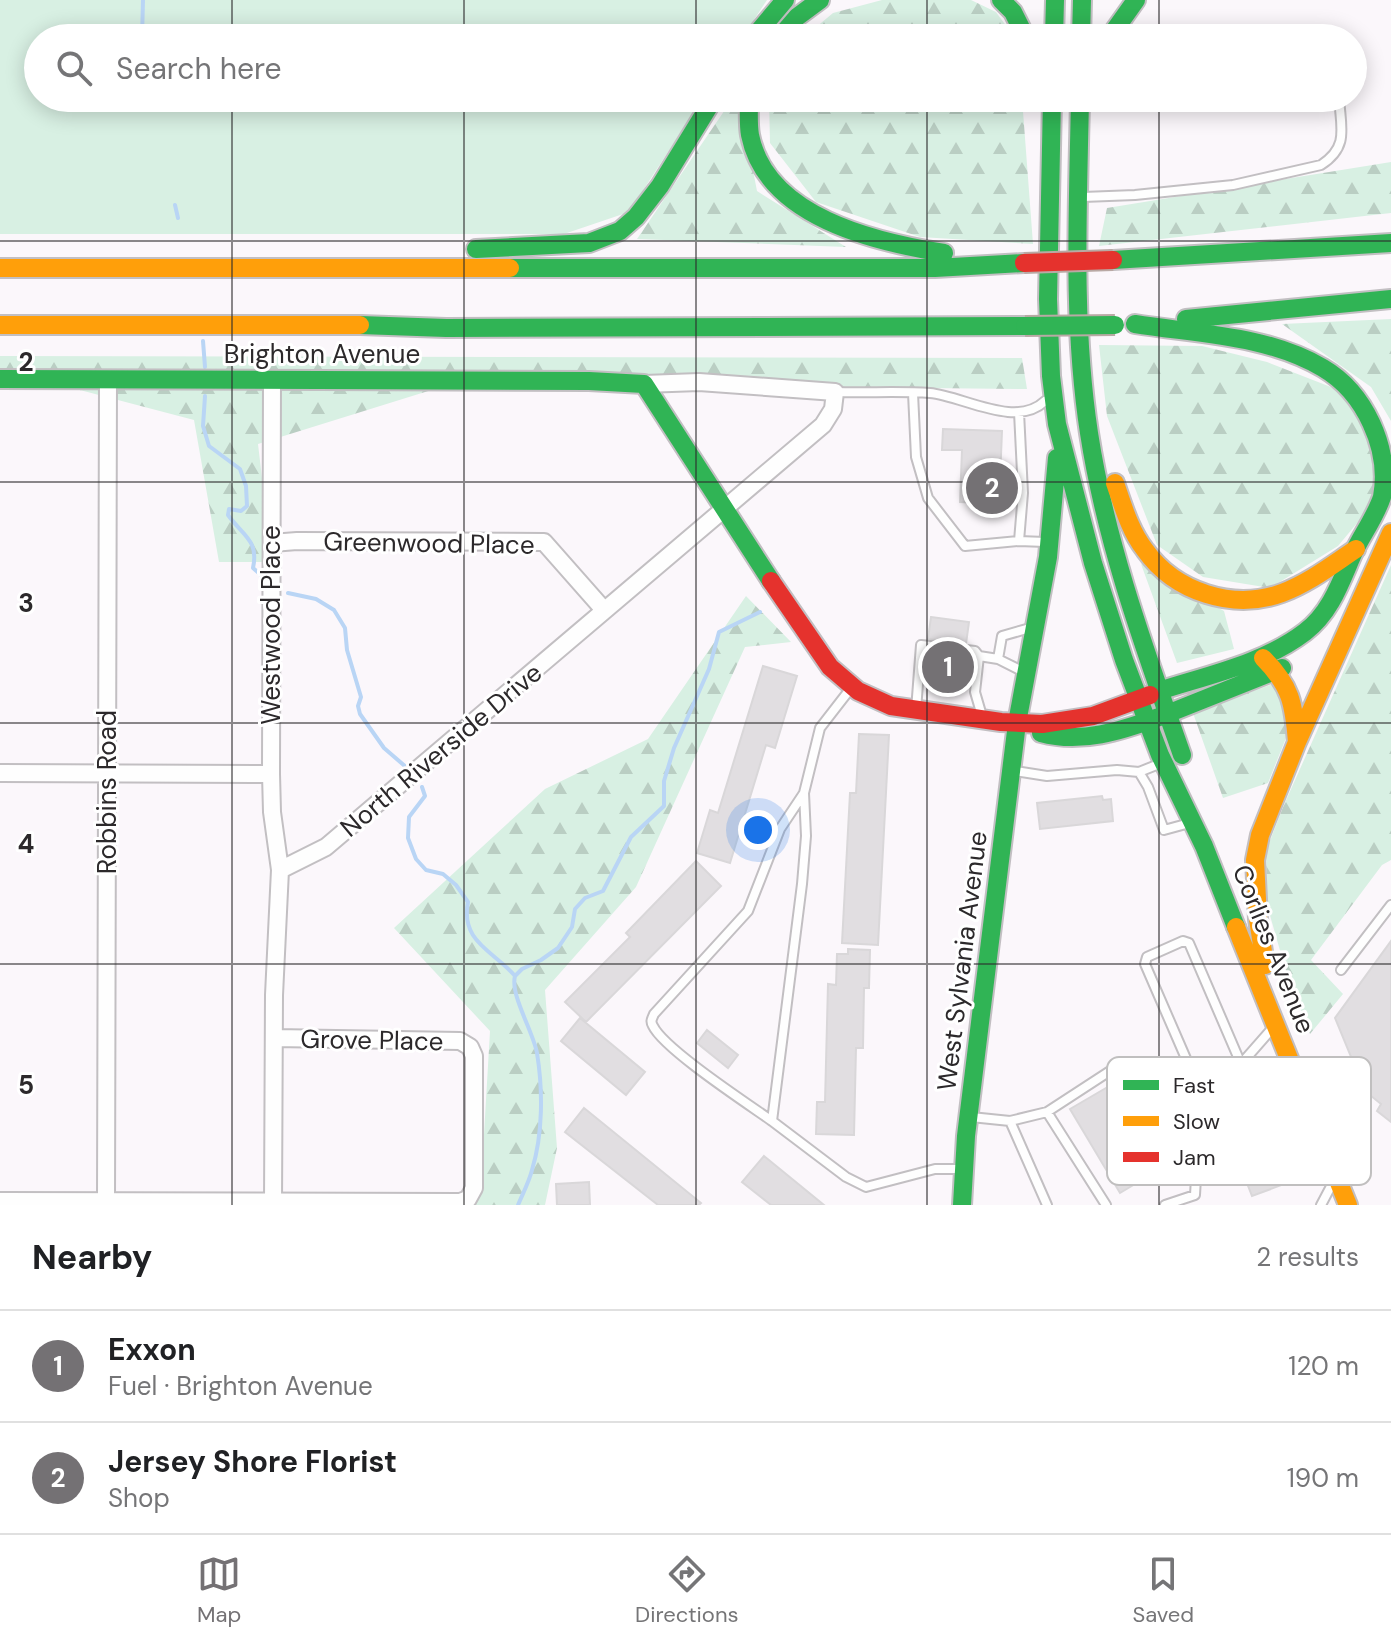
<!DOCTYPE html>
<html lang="en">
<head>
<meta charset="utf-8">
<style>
	:root { --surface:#fff; --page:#f6f6f6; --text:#202124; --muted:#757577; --line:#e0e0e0; --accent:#747174 }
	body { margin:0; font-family:"DM Sans",sans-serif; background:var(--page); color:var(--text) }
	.you { position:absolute; left:758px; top:830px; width:28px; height:28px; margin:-20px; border:6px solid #fff; border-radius:50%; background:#1a73e8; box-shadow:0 0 0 12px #1a73e833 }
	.badge { display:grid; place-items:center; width:52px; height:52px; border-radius:50%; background:var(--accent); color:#fff; font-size:26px; font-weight:700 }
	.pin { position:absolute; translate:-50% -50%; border:4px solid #fff; box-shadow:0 2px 8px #0006 }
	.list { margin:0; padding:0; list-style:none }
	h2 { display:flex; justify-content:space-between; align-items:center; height:104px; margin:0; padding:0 32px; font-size:34px }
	h2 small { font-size:26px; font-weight:400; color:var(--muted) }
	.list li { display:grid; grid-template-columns:52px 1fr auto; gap:24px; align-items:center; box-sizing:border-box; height:112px; padding:0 32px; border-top:2px solid var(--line) }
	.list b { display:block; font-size:30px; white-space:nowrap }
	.list p { margin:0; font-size:26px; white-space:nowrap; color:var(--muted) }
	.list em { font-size:26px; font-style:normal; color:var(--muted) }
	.icon { flex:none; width:44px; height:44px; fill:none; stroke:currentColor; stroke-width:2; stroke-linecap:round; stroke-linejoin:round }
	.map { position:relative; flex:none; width:1391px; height:1205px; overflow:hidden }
	.search { position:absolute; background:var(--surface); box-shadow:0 4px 20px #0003; left:24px; right:24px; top:24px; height:88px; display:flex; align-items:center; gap:20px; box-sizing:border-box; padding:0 28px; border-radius:44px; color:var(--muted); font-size:30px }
	.sheet { height:328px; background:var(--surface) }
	nav { display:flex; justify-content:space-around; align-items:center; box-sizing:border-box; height:112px; border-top:2px solid var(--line); background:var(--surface); font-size:22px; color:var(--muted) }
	nav a { display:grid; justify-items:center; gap:4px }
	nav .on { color:var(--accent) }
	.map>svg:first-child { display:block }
</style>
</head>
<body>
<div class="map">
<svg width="1391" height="1205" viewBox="0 0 1391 1205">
	<defs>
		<pattern id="forest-firs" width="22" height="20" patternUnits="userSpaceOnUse" patternTransform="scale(2)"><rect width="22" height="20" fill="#d8f0e3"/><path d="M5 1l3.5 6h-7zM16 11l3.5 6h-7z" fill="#bacec3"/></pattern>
	</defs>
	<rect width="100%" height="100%" fill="#fbf7fb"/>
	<!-- grass -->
	<path fill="#d8f0e3" d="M0 0H767L742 38H38V98H703L629 212 564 234H0Z"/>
	<!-- forest -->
	<path fill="url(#forest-firs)" d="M882 0H971L996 12 1015 38H803L833 13Z
		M733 98H739L757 191 846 247 637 239Z
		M769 98H1022L1033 244 920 237 816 202 770 143Z
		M1391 162V213L1099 246 1107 208Z
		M1391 319V421L1371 387 1282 324Z
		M1099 345 1202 346 1267 362 1336 389 1378 435V498L1338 546 1270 588 1203 577 1157 545 1107 416Z
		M0 356 1022 358 1027 389 454 383 258 444 269 537 267 562H219L194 420 38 379H0Z
		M1141 564 1224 611 1234 649 1177 663Z
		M1391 565V860L1382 865 1311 960 1343 994 1310 1034 1285 968 1267 905 1266 851 1283 807Z
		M746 596 791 642 745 647 636 887 545 990 557 1148 545 1205H436L481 1186 490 1031 394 928 545 789 648 739Z
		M1278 682 1288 733 1268 783 1223 798 1193 713Z"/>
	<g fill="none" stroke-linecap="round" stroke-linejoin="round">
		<!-- stream -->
		<path stroke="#b9d5f5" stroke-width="4" d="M142 38 143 0
			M175 205 178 218
			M203 341 205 367
			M205 396 203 426 209 446 240 469 246 486 247 506 241 511 229 509 228 515C243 536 259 540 253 568L261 575
			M288 593 316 599 334 610 345 628 347 650 361 697 358 706 360 714 384 748 406 767
			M422 787 425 796 409 817 408 838 416 859 426 870 443 874 456 885 468 902C460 942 494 951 515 976 510 995 533 1031 537 1053 543 1090 543 1134 532 1170 529 1182 523 1193 518 1205
			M515 976 522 969 541 960 558 948 572 927 575 909 585 898 603 891 631 837 664 806V781L674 748 709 669 719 632 760 612"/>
	</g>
	<!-- building -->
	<path fill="#e1dee1" stroke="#d9d7d9" stroke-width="2" d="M943 429 1002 431 999 504 960 502 962 450H942Z
		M931 617 969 622 966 644 928 639Z
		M935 649 964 652 960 685 932 681Z
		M763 666 797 676 775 748 766 745 730 863 697 853 710 810 718 813Z
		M859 734 889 735 878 945 842 943 850 793H856Z
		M1102 796 1103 800 1111 799 1113 821 1040 829 1037 803Z
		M696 861 721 886 586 1022 565 1002 630 937 626 933Z
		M1391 941V1122L1377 1111 1381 1104 1365 1091 1335 1018Z
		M848 949 870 950 869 988H864L863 1048H856L854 1135 816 1134 817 1102H825L828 984 836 985 837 954H848Z
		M580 1018 645 1072 626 1095 561 1041Z
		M707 1030 738 1055 728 1068 697 1043Z
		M1123 1078 1172 1162 1120 1193 1070 1109Z
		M1259 1087 1295 1180 1252 1196 1217 1106Z
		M584 1108 701 1203 699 1205H658L565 1132Z
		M764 1156 824 1205H771L742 1182Z
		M589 1182 590 1205H557L556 1184Z"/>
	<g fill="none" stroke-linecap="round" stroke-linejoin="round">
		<!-- lane casing -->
		<g stroke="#c2bfc2" stroke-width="12">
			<path id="lane" d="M1083 197 1135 195 1233 185 1321 165C1349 147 1341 128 1339 98
				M835 392C867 393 899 391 930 393 963 396 1016 429 1045 401
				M913 393 916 457 928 498 965 546 1019 541 1045 542
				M1019 541 1023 493 1019 412
				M998 659 1002 636 1030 628
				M916 710 921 645 975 651 979 656
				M982 716 975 692 979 656 998 659 1022 671
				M1015 771 1047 776 1117 770 1139 772 1159 764
				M1139 772 1148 787 1164 830 1186 824
				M804 793 806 836 802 884 772 1121 846 1177 866 1187 935 1169H959
				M1341 970 1391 905
				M1241 1064 1189 943 1183 941 1147 957 1145 964 1194 1077 1204 1081 1241 1064 1270 1031
				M1241 1064 1284 1068
				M1047 1112 1106 1205
				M971 1117 1010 1121 1047 1112 1113 1069 1124 1066 1139 1075 1189 1154 1196 1178 1195 1195 1165 1205
				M772 1121C748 1104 664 1049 653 1026 650 1021 652 1019 654 1014L748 911 780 829 804 793 820 728 851 688
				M1010 1121 1047 1205
				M1321 1205 1330 1188"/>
		</g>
		<!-- street casing -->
		<g stroke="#c2bfc2" stroke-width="20">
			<path id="street" d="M272 380 271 774 272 812 280 870
				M272 543 297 541 544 542 604 610
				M0 773 271 774
				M0 1201 460 1202 468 1199 474 1188V1056L470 1047 460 1041 275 1038
				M106 1205 108 379
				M273 1205 274 995 280 870 326 847 823 425 833 409 835 392 699 382 644 384"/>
		</g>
		<!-- fast casing -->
		<g stroke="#c2bfc2" stroke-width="22">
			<path id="fast" d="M1001 0 1013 12 1026 38
				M753 38 785 0
				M779 38 797 17 820 0
				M1054 38 1055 0
				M1081 38 1082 0
				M1109 38 1136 0
				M749 98C749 110 748 124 750 135 766 217 875 242 944 253
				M1052 98 1048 299 1051 376 1057 424 1093 563 1124 660 1160 755 1204 846 1236 927
				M1080 98C1078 210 1072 322 1089 433 1106 544 1145 650 1182 755
				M476 249 589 243 620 231 636 217 660 186 714 98
				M1113 260 1391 243
				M510 268H935L1024 263
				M1186 319 1391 299
				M1135 324C1198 334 1267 335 1323 368 1364 392 1391 448 1382 497 1375 518 1361 536 1352 556 1340 584 1330 613 1305 632 1263 664 1208 675 1159 691
				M360 325 446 328 1025 326
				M0 379 589 381 644 384 771 581
				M1167 714 1282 668
				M1017 723 1048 557 1057 458
				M1041 733C1081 744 1121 731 1159 717
				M962 1205 966 1136 1017 723"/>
		</g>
		<!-- slow casing -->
		<g stroke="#c2bfc2" stroke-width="22">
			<path id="slow" d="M0 268H510
				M0 325H360
				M1115 483C1123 506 1130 531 1145 550 1175 592 1233 611 1282 593 1309 583 1332 565 1356 549
				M1263 658C1291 686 1294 704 1297 742
				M1236 927 1348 1205
				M1265 965 1258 919 1255 860 1260 835 1297 742 1391 533"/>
		</g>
		<!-- jam casing -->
		<g stroke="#c2bfc2" stroke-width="22">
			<path id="jam" d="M771 581 830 667 858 691 891 706 1001 722 1042 724 1093 716 1150 695"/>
		</g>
		<!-- lane -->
		<use href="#lane" stroke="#fefefe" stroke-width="8"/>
		<!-- street -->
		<use href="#street" stroke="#fefefe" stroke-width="16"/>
		<!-- fast -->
		<use href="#fast" stroke="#30b455" stroke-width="18"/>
		<!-- slow -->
		<use href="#slow" stroke="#ff9f0a" stroke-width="18"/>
		<!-- jam -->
		<use href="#jam" stroke="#e5322d" stroke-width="18"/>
		<!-- fast-bridge casing -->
		<g stroke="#b9a9a4" stroke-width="22" stroke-linecap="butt">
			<path id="fast-bridge" d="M1025 326 1115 325"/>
		</g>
		<!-- jam-bridge casing -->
		<g stroke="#b9a9a4" stroke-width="22" stroke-linecap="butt">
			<path id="jam-bridge" d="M1024 263 1113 260"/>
		</g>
		<!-- fast-bridge -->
		<use href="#fast-bridge" stroke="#30b455" stroke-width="18"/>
		<!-- jam-bridge -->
		<use href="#jam-bridge" stroke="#e5322d" stroke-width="18"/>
	</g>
	<!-- grid -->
	<path fill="none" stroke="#2c292b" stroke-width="2" stroke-opacity="0.55" d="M232 0V38M464 0V38M696 0V38M927 0V38M1159 0V38M232 98V1205M464 98V1205M696 98V1205M927 98V1205M1159 98V1205M0 241H1391M0 482H1391M0 723H1391M0 964H1391"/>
	<g text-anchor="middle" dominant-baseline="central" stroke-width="6" stroke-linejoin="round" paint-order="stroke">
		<!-- street labels -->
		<g font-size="26" fill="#2c292b" stroke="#fff">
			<text x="322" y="354">Brighton Avenue</text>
			<text transform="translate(429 543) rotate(1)">Greenwood Place</text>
			<text transform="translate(271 625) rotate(-90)">Westwood Place</text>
			<text transform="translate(441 750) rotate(-40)">North Riverside Drive</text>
			<text transform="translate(107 792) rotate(-90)">Robbins Road</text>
			<text transform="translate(1274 949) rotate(68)">Corlies Avenue</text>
			<text transform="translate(962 961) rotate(-83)">West Sylvania Avenue</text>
			<text transform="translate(372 1040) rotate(1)">Grove Place</text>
		</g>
	</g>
	<!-- legend -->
	<rect x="1107" y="1057" width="264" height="128" rx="12" fill="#fff" stroke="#c0bfbf" stroke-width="2"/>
	<rect x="1123" y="1080" width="36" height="10" fill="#30b455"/>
	<rect x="1123" y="1116" width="36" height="10" fill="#ff9f0a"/>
	<rect x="1123" y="1152" width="36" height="10" fill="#e5322d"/>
	<g font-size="22" fill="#2c292b">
		<text x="1173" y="1093">Fast</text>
		<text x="1173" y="1129">Slow</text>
		<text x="1173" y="1165">Jam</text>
	</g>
	<g font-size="26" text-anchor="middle" font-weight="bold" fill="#2c292b" stroke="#fff" stroke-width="6" stroke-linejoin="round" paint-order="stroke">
		<text x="26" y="371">2</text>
		<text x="26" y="612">3</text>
		<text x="26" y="853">4</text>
		<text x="26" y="1094">5</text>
	</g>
</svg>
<div class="you"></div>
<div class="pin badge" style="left:948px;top:667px">1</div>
<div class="pin badge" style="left:992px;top:488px">2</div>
<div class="search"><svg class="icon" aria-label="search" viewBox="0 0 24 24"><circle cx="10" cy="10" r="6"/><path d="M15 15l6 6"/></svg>Search here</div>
</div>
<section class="sheet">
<h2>Nearby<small>2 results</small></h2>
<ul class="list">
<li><span class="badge">1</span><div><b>Exxon</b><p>Fuel · Brighton Avenue</p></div><em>120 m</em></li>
<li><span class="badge">2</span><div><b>Jersey Shore Florist</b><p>Shop</p></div><em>190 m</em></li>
</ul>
</section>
<nav>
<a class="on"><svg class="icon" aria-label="map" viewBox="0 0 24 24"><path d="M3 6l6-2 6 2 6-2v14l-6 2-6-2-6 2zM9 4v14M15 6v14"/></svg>Map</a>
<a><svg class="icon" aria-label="directions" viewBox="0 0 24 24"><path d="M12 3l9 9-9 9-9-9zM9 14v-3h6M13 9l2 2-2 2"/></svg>Directions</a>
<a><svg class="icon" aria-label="saved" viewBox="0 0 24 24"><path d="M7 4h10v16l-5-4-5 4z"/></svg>Saved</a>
</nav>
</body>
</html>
